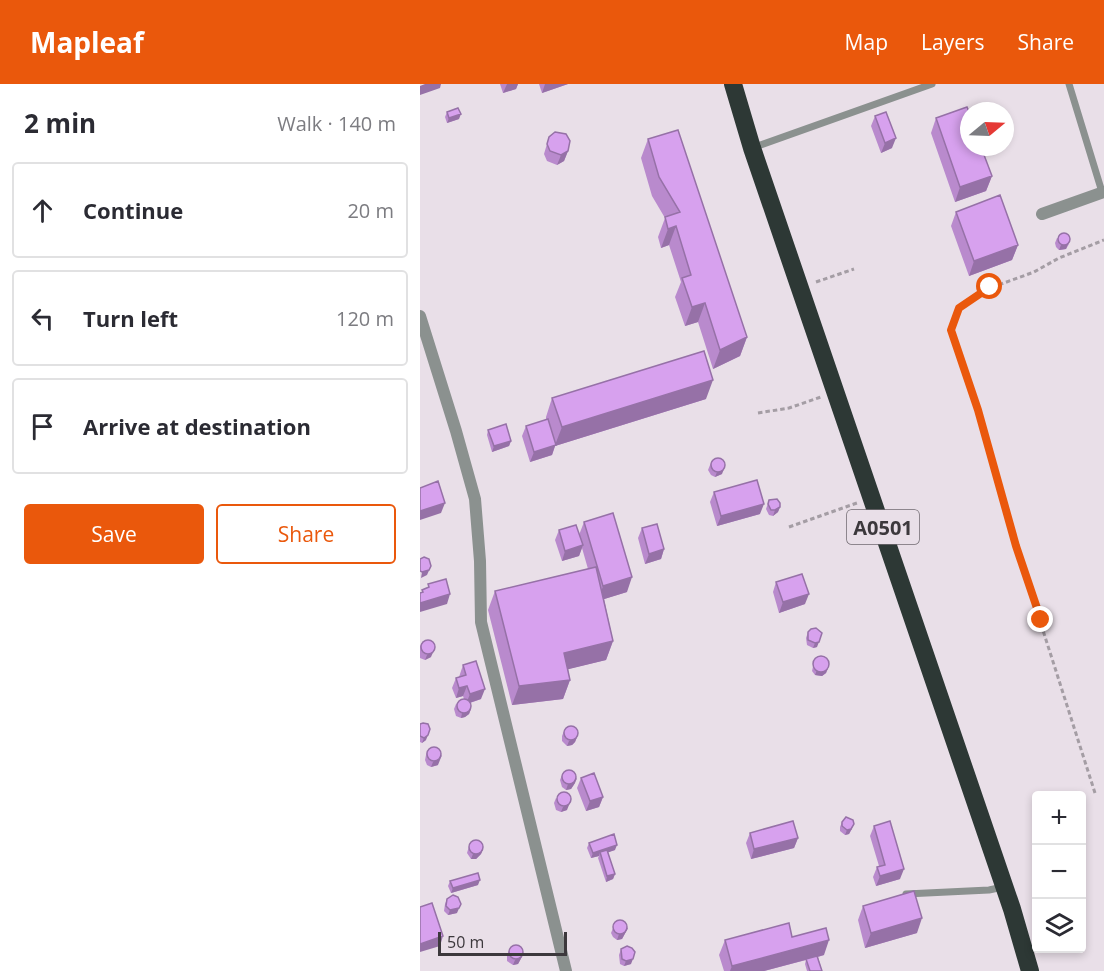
<!DOCTYPE html>
<html lang="en">
<head>
<meta charset="utf-8">
<style>
	:root { --surface:#fff; --page:#f2f2f3; --text:#2b2b33; --muted:#7c7c81; --line:#e1e1e2; --accent:#ea580c }
	body { margin:0; font-family:"Open Sans",sans-serif; background:var(--page); color:var(--text) }
	.controls { position:absolute; right:18px; bottom:18px; display:grid; overflow:hidden; border-radius:6px; box-shadow:0 3px 9px #0003 }
	.controls button { width:54px; height:54px; display:grid; place-items:center; padding:0; border:0; border-bottom:2px solid var(--line); background:var(--surface); color:var(--text); font:30px sans-serif }
	.compass { position:absolute; left:540px; top:18px; width:54px; height:54px; border-radius:50%; background:var(--surface); box-shadow:0 3px 9px #0003; rotate:71deg }
	.scale { position:absolute; left:18px; bottom:15px; width:129px; box-sizing:border-box; padding-left:6px; border:3px solid #3c383c; border-top:0; font-size:16px; line-height:21px; white-space:nowrap; color:#3c383c; -webkit-text-stroke:4px #e9dfe8; paint-order:stroke }
	.stop { position:absolute; width:18px; height:18px; margin:-14px; border:4px solid #ea580c; border-radius:50%; background:#fff }
	.stop.end { background:#ea580c; border-color:#fff; box-shadow:0 2px 6px #0008 }
	.list { margin:0; padding:0; list-style:none }
	h2 { display:flex; justify-content:space-between; align-items:center; height:78px; margin:0; padding:0 24px; font-size:26px }
	h2 small { font-size:20px; font-weight:400; color:var(--muted) }
	.list li { display:grid; grid-template-columns:39px 1fr auto; gap:18px; align-items:center; box-sizing:border-box; height:96px; margin:0 12px 12px; padding:0 12px; border:2px solid var(--line); border-radius:6px }
	.list b { display:block; font-size:22px; white-space:nowrap }
	.list em { font-size:20px; font-style:normal; color:var(--muted) }
	.actions { display:flex; gap:12px; padding:18px 24px }
	.actions a { flex:1; padding:14px 0; border:2px solid var(--accent); border-radius:6px; text-align:center; font-size:21px; color:var(--accent) }
	.actions .main { background:var(--accent); color:#fff }
	.icon { flex:none; width:33px; height:33px; fill:none; stroke:currentColor; stroke-width:2; stroke-linecap:round; stroke-linejoin:round }
	.map { position:relative; flex:none; width:684px; height:887px; overflow:hidden }
	header { display:flex; align-items:center; gap:36px; box-sizing:border-box; height:84px; padding:0 30px; background:var(--accent); color:#fff }
	header strong { font-size:28px }
	nav { display:flex; gap:33px; margin-inline-start:auto; font-size:21px }
	main { display:flex }
	aside { flex:1; background:var(--surface) }
	.map>svg:first-child { display:block }
</style>
</head>
<body>
<header>
<strong>Mapleaf</strong>
<nav><a>Map</a><a>Layers</a><a>Share</a></nav>
</header>
<main>
<aside>
<h2>2 min<small>Walk · 140 m</small></h2>
<ul class="list">
<li><svg class="icon" aria-label="ahead" viewBox="0 0 24 24"><path d="M12 20V5M6 11l6-6 6 6"/></svg><div><b>Continue</b></div><em>20 m</em></li>
<li><svg class="icon" aria-label="left" viewBox="0 0 24 24"><path d="M17 20v-9H6M10 6l-5 5 5 5"/></svg><div><b>Turn left</b></div><em>120 m</em></li>
<li><svg class="icon" aria-label="arrive" viewBox="0 0 24 24"><path d="M6 21V4h12l-3 4 3 4H6"/></svg><div><b>Arrive at destination</b></div></li>
</ul>
<div class="actions"><a class="main">Save</a><a>Share</a></div>
</aside>
<div class="map">
<svg width="684" height="887" viewBox="0 0 684 887">
	<rect width="100%" height="100%" fill="#e9dfe8"/>
	<g fill="none" stroke-linecap="round" stroke-linejoin="round">
		<!-- path -->
		<path stroke="#a49da4" stroke-width="3" stroke-dasharray="4.5 3" stroke-linecap="butt" d="M396 198 434 185
			M338 329 369 324 401 313
			M369 443 437 419
			M675 709 596 462 558 326 531 246 539 224 562 207 614 188 639 174 684 156"/>
		<!-- lane -->
		<path stroke="#8b918f" stroke-width="7" d="M649 0 682 108
			M332 64 512 0
			M486 810 569 806 583 803"/>
		<!-- street -->
		<path stroke="#8b918f" stroke-width="12" d="M622 130 684 108
			M0 232 36 347 55 415 60 477 61 538 146 887"/>
		<!-- highway -->
		<path stroke="#2d3835" stroke-width="18" d="M313 0 332 64 592 825 610 887"/>
	</g>
	<!-- wall -->
	<path fill="#b98acd" d="M80 0H98L96 5 83 9Z
		M119 0H148L122 9Z
		M27 28 39 35 27 39 25 33Z
		M455 32 472 64 461 69 451 42Z
		M516 34 572 92 566 107 535 118 511 49Z
		M129 53 148 67 144 77 137 81 127 77 124 70Z
		M228 55 327 253 320 272 293 285 278 238 265 242 255 213 261 198 249 161 241 164 238 153 245 134 232 112 221 74Z
		M536 128 598 161 592 176 549 192 531 142Z
		M637 154 649 160 646 165 639 166 636 163 635 159Z
		M132 314 286 315 135 362 132 371 110 378 102 352 106 342 126 336V333Z
		M68 346 91 357 89 362 72 368 67 351Z
		M292 376 302 390 295 393 291 391 288 386Z
		M294 408 340 430 297 442 290 418Z
		M349 416 360 423 358 428 353 432 349 431 346 425Z
		M164 438 207 508 184 515 193 557 186 576 148 585 150 596 143 615 92 621 68 526 75 507 168 485 162 464 159 472 142 477 135 456 139 446 159 451Z
		M222 444 244 465 241 475 225 480 218 454Z
		M356 498 385 520 359 529 353 508Z
		M388 548 397 563 393 564 387 561 386 554Z
		M3 557 11 573 5 576 0 574V562Z
		M395 574 408 584 406 589 402 592 395 591 392 587Z
		M43 581 61 615 50 619 51 625 49 630 45 633 41 634 36 632 34 625 36 620 44 615 43 612 36 614 32 604 36 594 39 593Z
		M0 640 6 656 2 659 0 658Z
		M144 647 157 653 155 658 152 661 147 662 142 657V652Z
		M7 666 18 681 11 683 7 681 5 676Z
		M142 691 155 699 151 705 146 706 142 703 140 696Z
		M161 694 183 713 179 723 166 727 157 704Z
		M136 714 147 726 141 728 136 726 134 719Z
		M422 738 432 745 429 750 425 751 420 747V743Z
		M454 742 480 795 456 802 453 793 457 783 459 782 450 752Z
		M330 749 378 754 374 764 331 775 326 759Z
		M50 759 63 765 61 770 56 775H51L47 769Z
		M169 759 195 766 188 768 195 790 193 795 186 798 178 774 179 772 171 774 167 764Z
		M30 797 58 801 31 809 28 802Z
		M27 815 37 829 28 831 24 827 25 820Z
		M443 822 497 849 445 864 438 836Z
		M196 837 208 844 202 855 197 856 193 853 191 849Z
		M372 853 404 871 398 873 402 887H387L385 880 386 876 344 887H304L299 871 305 856Z
		M201 865 211 880 204 882 200 880 199 871Z
		M89 866 104 869 98 880 93 881 87 877V872Z"/>
	<!-- shaded-wall -->
	<path fill="#9671a7" d="M5 0H21L20 4 0 11V2Z
		M87 0H98L96 5 83 9Z
		M125 0H148L122 9Z
		M41 30 39 35 27 39 29 34Z
		M476 54 472 64 461 69 465 59Z
		M148 67 144 77 137 81 141 71Z
		M572 92 566 107 535 118 540 103Z
		M256 142 249 161 241 164 248 145Z
		M650 155 646 165 639 166 641 161Z
		M598 161 592 176 549 192 554 177Z
		M285 219 278 238 265 242 272 223Z
		M327 253 320 272 293 285 300 266Z
		M293 296 286 315 135 362 132 371 110 378 114 368 135 361 142 343Z
		M91 357 89 362 72 368 74 362Z
		M304 385 302 390 295 393 297 388Z
		M25 419 21 429 0 436V427Z
		M344 420 340 430 297 442 301 432Z
		M360 423 358 428 353 432 355 426Z
		M163 461 159 472 142 477 145 467Z
		M244 465 241 475 225 480 229 470Z
		M11 482 7 491 1 494 2 488Z
		M212 493 207 508 178 517 183 502Z
		M30 510 27 520 0 528V519Z
		M389 510 385 520 359 529 363 518Z
		M193 557 186 576 137 588 144 569Z
		M399 558 397 563 393 564 395 559Z
		M15 564 11 573 5 576 7 571Z
		M408 584 406 589 402 592 395 591 397 586Z
		M150 596 143 615 92 621 99 602Z
		M47 602 43 612 36 614 39 604Z
		M65 605 61 615 46 620 50 610Z
		M51 625 49 630 45 633 41 634 42 629Z
		M8 651 6 656 2 659 4 654Z
		M157 653 155 658 152 661 147 662 149 657Z
		M22 671 18 681 11 683 13 678Z
		M157 694 155 699 151 705 146 706 148 700Z
		M183 713 179 723 166 727 170 717Z
		M151 716 147 726 141 728 143 723Z
		M434 740 429 750 425 751 427 746Z
		M378 754 374 764 331 775 334 765Z
		M197 761 195 766 181 771 180 768 179 772 171 774 173 769Z
		M63 765 61 770 56 775H51L53 770Z
		M484 785 480 795 456 802 460 792Z
		M195 790 193 795 186 798 187 792Z
		M60 796 58 801 31 809 33 804Z
		M41 820 37 829 28 831 30 826Z
		M502 834 497 849 445 864 451 849Z
		M208 844 202 855 197 856 199 850Z
		M23 852 20 862 0 868V860Z
		M409 856 404 871 344 887H310L312 882Z
		M104 869 98 880 93 881 95 876Z
		M213 875 211 880 204 882 206 877Z"/>
	<!-- building -->
	<path fill="#d7a1ee" stroke="#9671a7" stroke-width="1.5" d="M547 23 549 28V63H561L572 92 540 103 516 34Z
		M38 24 41 30 29 34 27 28Z
		M466 28 476 54 465 59 455 32Z
		M258 46 327 253 300 266 285 219 272 223 262 194 271 191 256 142 248 145 245 133 260 128 239 93 228 55Z
		M135 48 146 50 150 57 148 67 141 71 130 67 127 60 129 53Z
		M580 111 598 161 554 177 536 128Z
		M638 155a6 6 0 1 1 12 0a6 6 0 1 1-12 0Z
		M284 267 293 296 142 343 132 314Z
		M128 335 136 361 114 368 106 342Z
		M86 340 91 357 74 362 68 346Z
		M291 381a7 7 0 1 1 14 0a7 7 0 1 1-14 0Z
		M337 396 344 420 301 432 294 408Z
		M18 397 25 419 0 427V404Z
		M357 415 360 419V423L355 426H351L348 420 349 416Z
		M193 429 212 493 183 502 164 438Z
		M237 440 244 465 229 470 222 444Z
		M156 441 163 461 145 467 139 446Z
		M4 473 9 475 11 482 9 486 2 488 0 487V475Z
		M176 483 193 557 144 569 150 596 99 602 75 507Z
		M382 490 389 510 363 518 356 498Z
		M26 495 30 510 0 519V509L3 508 2 506 9 503 8 500Z
		M396 544 402 549 399 558 395 559 388 556V548L391 545Z
		M1 563a7 7 0 1 1 14 0a7 7 0 1 1-14 0Z
		M393 580a8 8 0 1 1 16 0a8 8 0 1 1-16 0Z
		M56 577 65 605 50 610 47 602 39 604 36 594 46 591 43 581Z
		M37 622a7 7 0 1 1 14 0a7 7 0 1 1-14 0Z
		M3 639 8 640 10 645 8 651 4 654 0 652V640Z
		M144 649a7 7 0 1 1 14 0a7 7 0 1 1-14 0Z
		M7 670a7 7 0 1 1 14 0a7 7 0 1 1-14 0Z
		M142 693a7 7 0 1 1 14 0a7 7 0 1 1-14 0Z
		M174 689 183 713 170 717 161 694Z
		M137 715a7 7 0 1 1 14 0a7 7 0 1 1-14 0Z
		M426 733 433 736 434 740 431 745 427 746 422 742V738Z
		M373 737 378 754 334 765 330 749Z
		M470 737 484 785 460 792 457 783 465 781 454 742Z
		M194 750 197 761 173 769 169 759Z
		M49 763a7 7 0 1 1 14 0a7 7 0 1 1-14 0Z
		M187 766 195 790 187 792 180 768Z
		M58 789 60 796 33 804 30 797Z
		M494 807 502 834 451 849 443 822Z
		M33 811 38 813 41 820 39 824 30 826 26 822 27 815Z
		M12 819 23 852 0 860V823Z
		M193 843a7 7 0 1 1 14 0a7 7 0 1 1-14 0Z
		M369 839 372 853 406 844 409 856 312 882 305 856Z
		M89 868a7 7 0 1 1 14 0a7 7 0 1 1-14 0Z
		M207 862 212 864 215 868 213 875 206 877 202 875 201 865Z
		M397 872 402 887H390L386 875Z"/>
	<g fill="none" stroke-linecap="round" stroke-linejoin="round">
		<!-- route -->
		<path stroke="#ea580c" stroke-width="8" d="M570 203 539 224 531 246 558 326 596 462 621 536"/>
	</g>
	<g text-anchor="middle" dominant-baseline="central" stroke-width="4.5" stroke-linejoin="round" paint-order="stroke">
		<!-- shield labels -->
		<rect fill="#e9dfe8" stroke="#706a70" stroke-width="1.5" x="427" y="426" width="72" height="34" rx="4.5"/>
		<g font-size="20" font-weight="bold" fill="#3c383c">
			<text x="463" y="443">A0501</text>
		</g>
	</g>
</svg>
<div class="controls">
<button>+</button>
<button>−</button>
<button><svg class="icon" aria-label="layers" viewBox="0 0 24 24"><path d="M12 4l9 5-9 5-9-5zM3 14l9 5 9-5"/></svg></button>
</div>
<svg class="compass" viewBox="-18 -18 36 36"><path d="M0-13l5 13h-10z" fill="#e53935"/><path d="M0 13l5-13h-10z" fill="#7c7c81"/></svg>
<div class="scale">50 m</div>
<div class="stop" style="left:570px;top:203px"></div>
<div class="stop end" style="left:621px;top:536px"></div>
</div>
</main>
</body>
</html>
